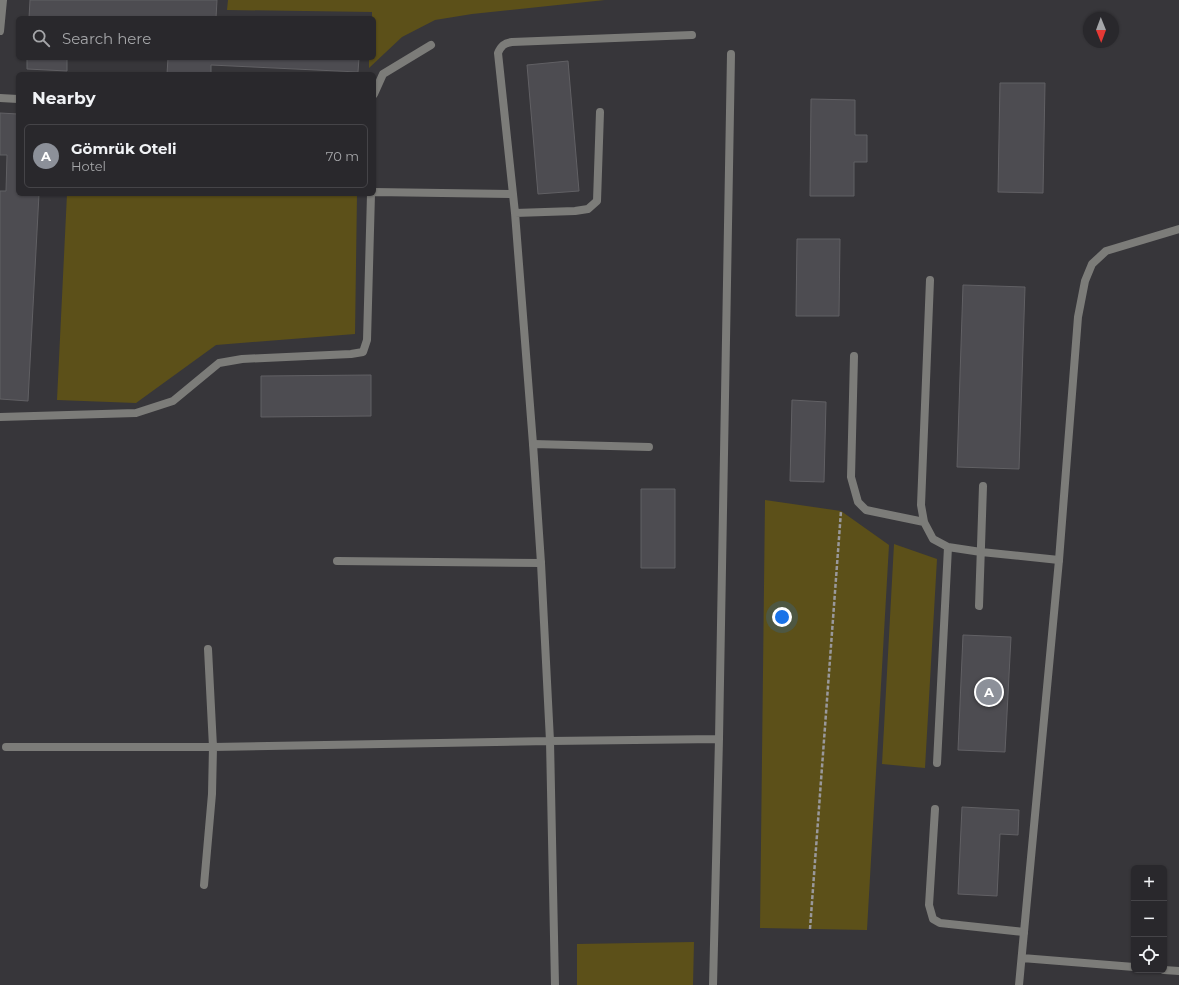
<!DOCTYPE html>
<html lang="en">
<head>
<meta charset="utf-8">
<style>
	:root { --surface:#29282c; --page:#313034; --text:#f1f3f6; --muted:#a5a6a9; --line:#454448; --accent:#8c9099 }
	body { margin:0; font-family:Montserrat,sans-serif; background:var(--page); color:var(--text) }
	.controls { position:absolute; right:12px; bottom:12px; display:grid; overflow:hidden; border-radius:6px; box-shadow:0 1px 3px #0004 }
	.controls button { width:36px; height:36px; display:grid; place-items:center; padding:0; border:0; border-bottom:1px solid var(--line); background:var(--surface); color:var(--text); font:20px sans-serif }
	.compass { position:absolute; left:1083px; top:12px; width:36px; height:36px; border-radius:50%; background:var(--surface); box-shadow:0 1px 3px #0004; rotate:179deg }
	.you { position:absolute; left:782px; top:617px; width:14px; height:14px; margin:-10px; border:3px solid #fff; border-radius:50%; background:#1a73e8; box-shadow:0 0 0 6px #1a73e833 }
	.badge { display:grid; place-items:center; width:26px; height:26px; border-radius:50%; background:var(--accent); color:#fff; font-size:13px; font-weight:700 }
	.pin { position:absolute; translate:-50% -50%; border:2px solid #fff; box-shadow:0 1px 4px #0006 }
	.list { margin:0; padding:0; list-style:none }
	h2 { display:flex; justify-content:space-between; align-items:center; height:52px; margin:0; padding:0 16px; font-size:17px }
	h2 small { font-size:13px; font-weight:400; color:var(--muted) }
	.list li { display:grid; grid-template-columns:26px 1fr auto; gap:12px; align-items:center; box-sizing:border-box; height:64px; margin:0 8px 8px; padding:0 8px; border:1px solid var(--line); border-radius:6px }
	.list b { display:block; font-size:15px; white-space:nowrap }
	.list p { margin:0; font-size:13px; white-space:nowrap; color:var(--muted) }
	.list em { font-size:13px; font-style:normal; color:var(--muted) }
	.icon { flex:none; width:22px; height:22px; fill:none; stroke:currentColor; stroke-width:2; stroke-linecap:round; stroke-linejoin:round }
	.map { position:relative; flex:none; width:1179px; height:985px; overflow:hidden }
	.search { position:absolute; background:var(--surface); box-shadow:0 1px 3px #0004; left:16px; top:16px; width:360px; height:44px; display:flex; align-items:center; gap:10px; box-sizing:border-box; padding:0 14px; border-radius:6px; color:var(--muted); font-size:15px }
	.panel { position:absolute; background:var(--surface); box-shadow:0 1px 3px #0004; left:16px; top:72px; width:360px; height:124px; border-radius:6px }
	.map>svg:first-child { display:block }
</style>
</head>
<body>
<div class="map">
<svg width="1179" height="985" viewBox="0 0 1179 985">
	<rect width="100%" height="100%" fill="#37363a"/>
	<!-- green -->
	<path fill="#5c5019" d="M228 0H605L472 14 435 20 402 37 369 68V58H374V18H372V12L227 10Z
		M67 194H357L355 334 216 345 136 403 57 400Z
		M765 500 841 511 889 545 867 930 760 928Z
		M894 544 937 559 925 768 882 764Z
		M694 942 693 985H577V944Z"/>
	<!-- building -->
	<path fill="#4d4c51" stroke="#616064" d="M30 0H217L216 18H29Z
		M27 58H67V71L27 69Z
		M168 58H359L358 72 211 65V74H167Z
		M568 61 579 191 538 194 527 65Z
		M1000 83H1045L1043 193 998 192Z
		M811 99 855 100V135H867V162H854V196H810Z
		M0 113 18 114V194H39L28 401 0 399V191H6L7 155H0Z
		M797 239H840L839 316H796Z
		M963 285 1025 287 1019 469 957 467Z
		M371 375V416L261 417V376Z
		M792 400 826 402 824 482 790 481Z
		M641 489H675V568H641Z
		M963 635 1011 637 1005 752 958 750Z
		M962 807 1019 810 1018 835 1000 834 997 896 958 894Z"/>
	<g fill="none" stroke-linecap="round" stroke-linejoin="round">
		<!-- path -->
		<path stroke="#99989b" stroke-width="2.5" stroke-dasharray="4 2" stroke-linecap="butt" d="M810 929 841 511"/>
		<!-- lane -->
		<path stroke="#7c7c79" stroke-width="8" d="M0 31 3 0
			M374 94 383 74 431 45
			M0 98 18 99
			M374 192 513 194
			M515 213 575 211 588 209 597 201 600 112
			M930 280 921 505 924 522 933 539 948 547 981 552 1059 560
			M854 356 851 477 858 502 866 510 924 522
			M0 417 136 413 173 401 219 363 242 359 351 354 363 352 367 340 371 194
			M533 444 515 213 498 53C501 46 504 43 512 42L692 35
			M337 561 541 563
			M979 606 983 486
			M937 763 948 547
			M935 809 929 905 933 919 940 923 1024 932"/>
		<!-- street -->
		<path stroke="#7c7c79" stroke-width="8" d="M6 747H213L550 741 719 739
			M204 885 212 794 213 747 208 649
			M1022 958 1134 967
			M1164 970 1179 971
			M555 985 550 741 541 563 533 444 649 447
			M713 985 719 739 731 54
			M1019 985 1059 560 1078 317 1085 281 1092 264 1106 251 1179 229"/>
	</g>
</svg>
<div class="controls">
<button>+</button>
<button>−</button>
<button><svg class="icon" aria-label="locate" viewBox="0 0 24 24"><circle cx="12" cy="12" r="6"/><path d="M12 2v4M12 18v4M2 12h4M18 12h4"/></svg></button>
</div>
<svg class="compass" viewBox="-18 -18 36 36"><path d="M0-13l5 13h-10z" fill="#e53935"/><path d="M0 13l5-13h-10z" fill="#a5a6a9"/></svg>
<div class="you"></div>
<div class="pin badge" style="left:989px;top:692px">A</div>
<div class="search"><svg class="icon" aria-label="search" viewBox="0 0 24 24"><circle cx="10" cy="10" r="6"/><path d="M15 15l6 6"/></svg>Search here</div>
<section class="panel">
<h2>Nearby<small></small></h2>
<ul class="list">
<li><span class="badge">A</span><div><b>Gömrük Oteli</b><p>Hotel</p></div><em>70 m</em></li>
</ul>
</section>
</div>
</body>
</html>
